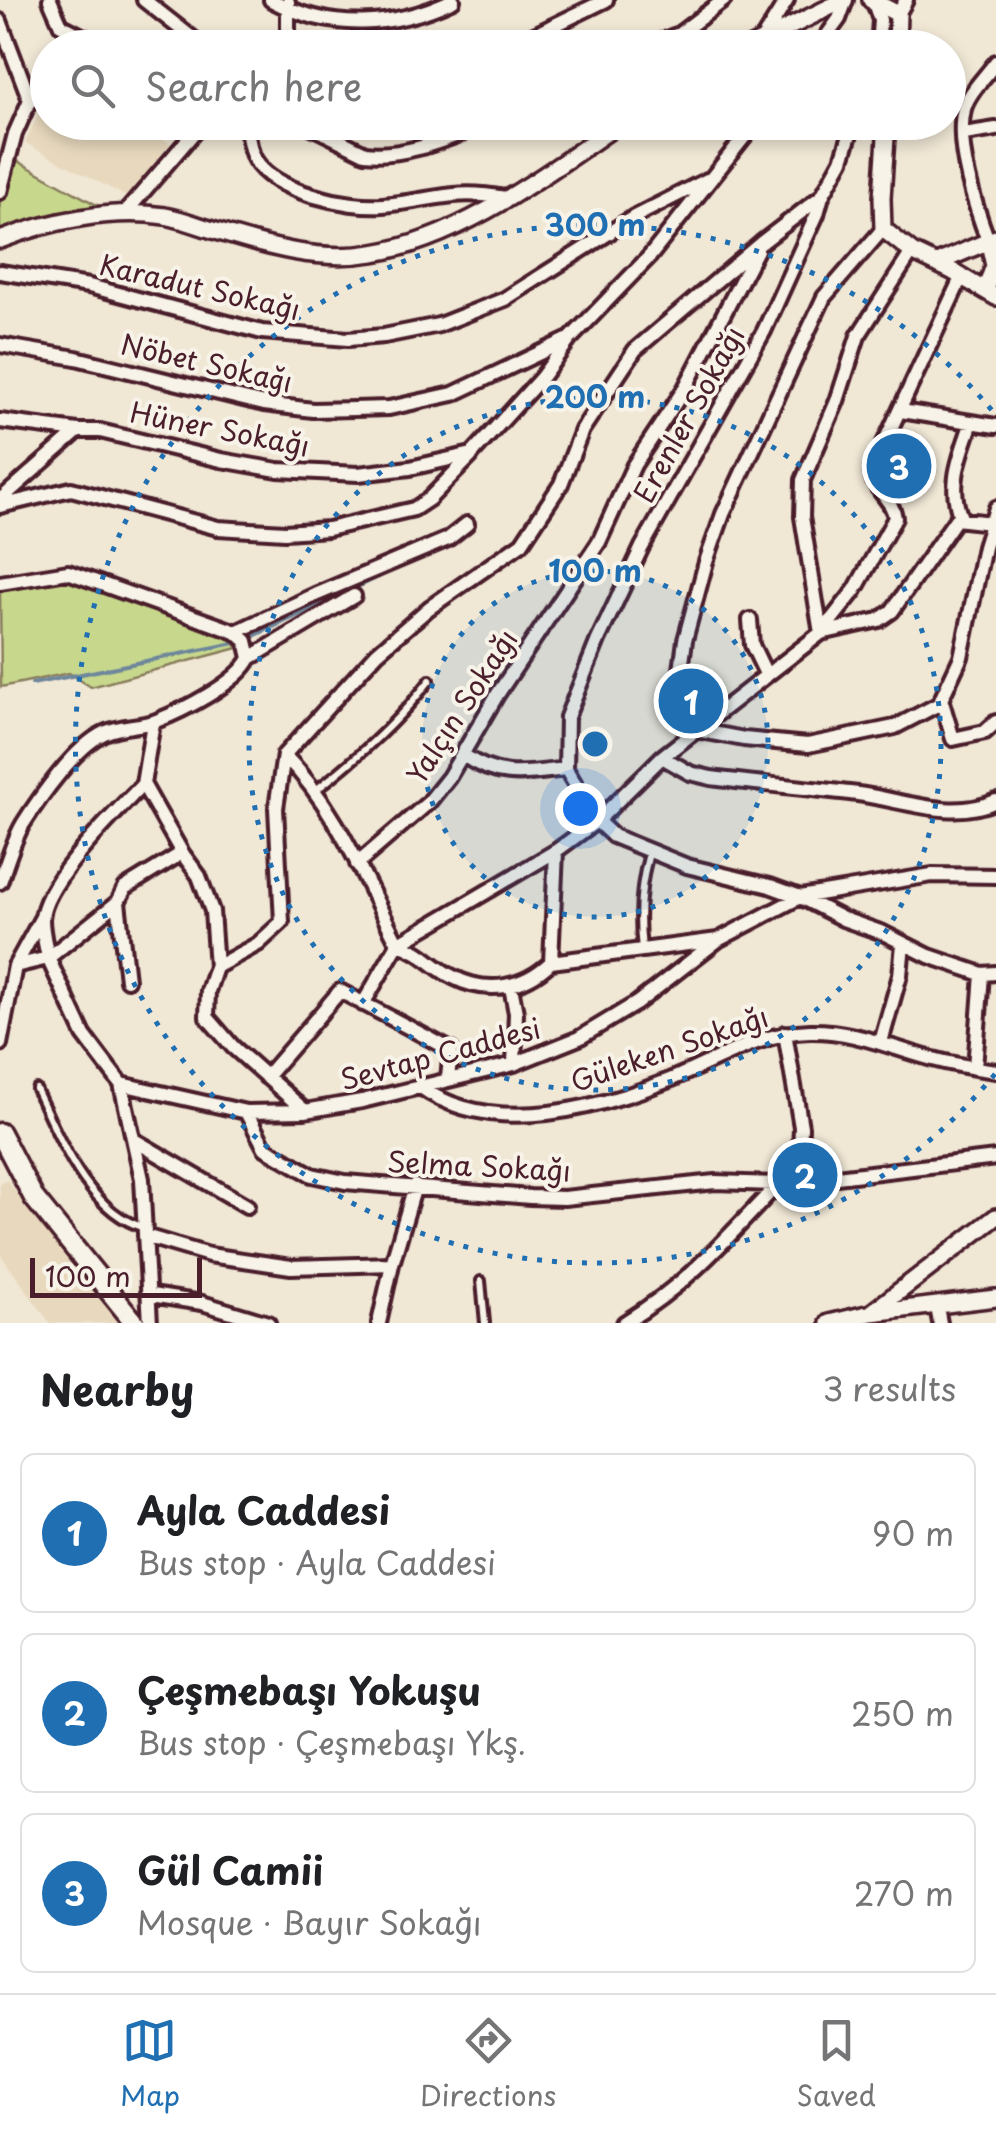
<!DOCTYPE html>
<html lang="en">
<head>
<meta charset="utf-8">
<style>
	:root { --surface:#fff; --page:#f2f2f2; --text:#202124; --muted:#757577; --line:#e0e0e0; --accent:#1f6fb2 }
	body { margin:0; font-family:"Playpen Sans",sans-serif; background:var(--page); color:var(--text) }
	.scale { position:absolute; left:30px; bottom:25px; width:172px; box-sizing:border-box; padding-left:10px; border:5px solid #4a1f2b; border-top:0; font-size:28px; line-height:35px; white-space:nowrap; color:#4a1f2b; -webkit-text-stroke:8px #f7f3e8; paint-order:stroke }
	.you { position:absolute; left:580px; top:808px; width:35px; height:35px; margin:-25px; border:8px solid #fff; border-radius:50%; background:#1a73e8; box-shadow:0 0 0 15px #1a73e833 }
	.badge { display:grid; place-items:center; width:65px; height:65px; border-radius:50%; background:var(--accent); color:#fff; font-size:32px; font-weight:700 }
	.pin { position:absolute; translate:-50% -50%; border:5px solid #fff; box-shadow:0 2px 10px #0006 }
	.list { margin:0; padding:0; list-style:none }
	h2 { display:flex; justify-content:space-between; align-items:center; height:130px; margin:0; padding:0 40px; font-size:42px }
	h2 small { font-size:32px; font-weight:400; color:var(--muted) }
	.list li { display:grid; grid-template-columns:65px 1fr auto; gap:30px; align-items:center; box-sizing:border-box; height:160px; margin:0 20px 20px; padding:0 20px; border:2px solid var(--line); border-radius:15px }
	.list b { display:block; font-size:38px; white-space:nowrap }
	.list p { margin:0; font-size:32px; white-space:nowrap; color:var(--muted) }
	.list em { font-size:32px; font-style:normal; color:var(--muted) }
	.icon { flex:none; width:55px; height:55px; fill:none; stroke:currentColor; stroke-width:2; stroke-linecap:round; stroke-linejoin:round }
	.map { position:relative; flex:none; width:996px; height:1323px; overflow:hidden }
	.search { position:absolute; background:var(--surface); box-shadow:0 5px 15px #0003; left:30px; right:30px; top:30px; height:110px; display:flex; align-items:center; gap:25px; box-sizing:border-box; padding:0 35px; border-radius:55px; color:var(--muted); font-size:38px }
	.sheet { height:670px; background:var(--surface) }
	nav { display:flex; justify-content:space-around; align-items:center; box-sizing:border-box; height:140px; border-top:2px solid var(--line); background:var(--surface); font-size:28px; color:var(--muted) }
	nav a { display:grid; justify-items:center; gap:5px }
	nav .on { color:var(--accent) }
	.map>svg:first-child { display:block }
</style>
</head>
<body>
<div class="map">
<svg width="996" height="1323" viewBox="0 0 996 1323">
	<rect width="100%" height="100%" fill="#f0e7d5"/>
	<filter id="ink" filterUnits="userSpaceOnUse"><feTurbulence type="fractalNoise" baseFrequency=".01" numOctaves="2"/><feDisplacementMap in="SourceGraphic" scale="20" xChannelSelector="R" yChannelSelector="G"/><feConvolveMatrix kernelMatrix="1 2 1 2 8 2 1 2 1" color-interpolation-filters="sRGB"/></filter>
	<g filter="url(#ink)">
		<!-- built -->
		<path fill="#e8d9be" d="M47 94 48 122 141 123 170 144 127 197 25 143Z
			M7 1180 64 1255 120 1323H50L0 1254V1184Z"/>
		<!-- green -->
		<path fill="#c7d88c" stroke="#887c5c" stroke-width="2.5" d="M14 159 102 208 16 224 0 230V202Z
			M66 580 229 637 238 648 91 687 69 673 1 687 0 590Z"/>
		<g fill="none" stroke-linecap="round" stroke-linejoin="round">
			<!-- stream -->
			<path stroke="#6d869b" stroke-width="4" d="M254 636 423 556
				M32 684 235 643"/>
			<!-- service casing -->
			<g stroke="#4a1f2b" stroke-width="14">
				<path id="service" d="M316 790C359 757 397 723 430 680
					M642 949C638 916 640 885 649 853
					M36 1089C59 1137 88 1213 145 1228
					M481 1281 485 1323"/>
			</g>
			<!-- minor casing -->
			<g stroke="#4a1f2b" stroke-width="20">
				<path id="minor" d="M50 0 61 25 105 48
					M144 0 205 48
					M271 0C331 32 394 28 453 0
					M873 0 880 20 878 48
					M898 14 906 0
					M0 21 30 100 15 134 0 192
					M762 40 787 0
					M288 48V2
					M502 48 520 42 606 0
					M644 48 679 34 724 0
					M818 48 839 19 846 0
					M246 122C248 134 249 150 255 160 274 192 348 208 383 205 433 201 452 188 505 198
					M302 122 365 153C407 158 453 136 492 122
					M964 134 996 129
					M822 196 817 214 764 331 642 547 598 640 567 717 566 769 597 821 613 836 687 866 770 886 800 897 843 919 883 933 929 956 982 974 996 973
					M124 214 203 122
					M989 243C976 209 955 146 964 109 968 93 986 76 996 62
					M0 272 89 286 262 332 348 339 384 336 439 325 505 299 634 217 707 180
					M0 345 76 358 264 404 313 410 354 409 389 408 453 394 567 340
					M901 411 996 426
					M0 421 78 431H100L221 460 278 470 358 474 410 468 472 454 541 378 570 339 650 256 756 122
					M0 500 78 431
					M0 506 71 489 218 528 285 532 328 529 414 509 429 499 471 456
					M961 518C947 485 961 454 972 422
					M0 583 68 572 236 632 315 595 448 539 467 524
					M750 620 752 645 766 674
					M821 633 802 517 803 480 837 401 858 336 912 252
					M821 633 879 620 892 611 956 519 991 523
					M250 658 354 596
					M942 702 953 739 985 732 996 722
					M153 723 143 784 182 853 199 876 212 911 216 967 208 991 207 1017 233 1047 305 1111
					M696 730 684 699 681 670 685 640 706 562 723 514 824 297 883 229
					M696 730 744 739 808 745 895 727 939 704 961 657 984 547 996 508
					M284 755C337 808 364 879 398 944 424 952 432 967 453 977 488 995 524 988 551 962L718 940
					M463 755C499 780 524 774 566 769
					M662 757 690 773 711 778C760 784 809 788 858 794 903 800 953 821 996 801
					M182 853 125 888 118 902 48 958 84 1035 121 1084 246 1112 305 1111 362 1101 514 1064 579 1038 637 1003 718 940 800 897 932 875 996 876
					M357 864 429 802 449 777 497 695 599 542 634 465 685 388 757 250
					M0 882C7 863 13 841 23 824 40 797 75 747 104 733 121 725 140 727 156 721 182 711 238 683 250 658L246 641 236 632
					M118 902 127 980
					M551 962 556 851
					M15 966 42 917
					M216 967 258 944 282 922 276 808 284 755 377 653 429 608 522 543 561 484 582 430 635 350 761 243 822 196 842 160 854 122
					M511 987 516 1013 514 1064
					M363 1004 398 944 556 851 597 821 662 757 821 633 855 590 895 518C893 498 872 491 872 469L962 276
					M785 1033 801 1127 799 1181
					M881 1042 900 975 903 944
					M0 1044 15 966 48 958C46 946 42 932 42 919 44 881 117 812 143 784
					M975 1068 982 974
					M266 1077 340 991 451 1050 448 1078
					M121 1084 142 1179 150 1323
					M419 1086C489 1137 593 1110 667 1081 712 1063 761 1032 810 1031 852 1030 889 1047 929 1058 951 1064 973 1068 996 1071
					M246 1112 265 1148 312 1175 345 1182 530 1197 564 1198 715 1182 778 1184 996 1158
					M134 1140 247 1206
					M145 1236 209 1255 291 1267 392 1264
					M151 1295 202 1303 268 1323
					M937 1307 940 1323
					M379 1323 392 1264 415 1186
					M624 1323C690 1282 725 1240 778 1184"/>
			</g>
			<!-- tertiary casing -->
			<g stroke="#4a1f2b" stroke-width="22">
				<path id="tertiary" d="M871 0 898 14 897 48
					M747 48 844 0
					M887 122 882 198 883 229 912 252 952 271 996 297
					M0 240C49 221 112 208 165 216 182 219 199 226 216 231 268 247 319 262 373 253 461 240 550 171 622 122
					M937 263 996 238
					M985 290 994 266 989 243
					M871 1313 996 1217
					M829 1323 871 1313 996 1298"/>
			</g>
			<!-- secondary casing -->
			<g stroke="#4a1f2b" stroke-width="25">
				<path id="secondary" d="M0 1133 34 1198 135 1323"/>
			</g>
			<!-- service -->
			<use href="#service" stroke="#f7f3e8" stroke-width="6"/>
			<!-- minor -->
			<use href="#minor" stroke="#f7f3e8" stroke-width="12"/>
			<!-- tertiary -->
			<use href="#tertiary" stroke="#f7f3e8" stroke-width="15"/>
			<!-- secondary -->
			<use href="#secondary" stroke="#f7f3e8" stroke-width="18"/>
		</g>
	</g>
	<!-- distance rings -->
	<circle cx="595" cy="744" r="173" fill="#1f6fb2" fill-opacity=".12"/>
	<g fill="none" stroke="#1f6fb2" stroke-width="5" stroke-dasharray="5 10">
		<circle cx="595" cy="744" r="173"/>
		<circle cx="595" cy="744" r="346"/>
		<path d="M995 1074A519 519 0 1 1 995 414"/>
	</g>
	<g text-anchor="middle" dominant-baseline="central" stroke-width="8" stroke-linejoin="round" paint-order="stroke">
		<!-- street labels -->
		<g font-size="28" fill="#4a1f2b" stroke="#f7f3e8">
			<text transform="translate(200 286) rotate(13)">Karadut Sokağı</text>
			<text transform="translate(207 362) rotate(13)">Nöbet Sokağı</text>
			<text transform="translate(688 414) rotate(-61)">Erenler Sokağı</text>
			<text transform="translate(220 428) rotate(11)">Hüner Sokağı</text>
			<text transform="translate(461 706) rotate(-57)">Yalçın Sokağı</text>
			<text transform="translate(669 1048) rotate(-19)">Güleken Sokağı</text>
			<text transform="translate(440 1053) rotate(-15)">Sevtap Caddesi</text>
			<text transform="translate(479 1165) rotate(3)">Selma Sokağı</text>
		</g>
	</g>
	<circle cx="595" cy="744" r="15" fill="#1f6fb2" stroke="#f7f3e8" stroke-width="5"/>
	<g font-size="30" text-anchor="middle" font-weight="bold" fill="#1f6fb2" stroke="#f7f3e8" stroke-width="8" stroke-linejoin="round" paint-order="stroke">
		<text x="595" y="236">300 m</text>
		<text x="595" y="408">200 m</text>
		<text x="595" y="582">100 m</text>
	</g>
</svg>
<div class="scale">100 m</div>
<div class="you"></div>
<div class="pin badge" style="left:691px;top:701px">1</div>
<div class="pin badge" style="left:805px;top:1175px">2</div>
<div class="pin badge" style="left:899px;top:466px">3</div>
<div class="search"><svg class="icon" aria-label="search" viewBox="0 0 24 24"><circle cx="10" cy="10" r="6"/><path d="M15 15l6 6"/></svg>Search here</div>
</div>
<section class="sheet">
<h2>Nearby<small>3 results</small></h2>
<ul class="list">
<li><span class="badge">1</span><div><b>Ayla Caddesi</b><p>Bus stop · Ayla Caddesi</p></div><em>90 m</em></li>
<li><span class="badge">2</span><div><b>Çeşmebaşı Yokuşu</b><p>Bus stop · Çeşmebaşı Ykş.</p></div><em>250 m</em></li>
<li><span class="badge">3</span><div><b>Gül Camii</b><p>Mosque · Bayır Sokağı</p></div><em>270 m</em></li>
</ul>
</section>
<nav>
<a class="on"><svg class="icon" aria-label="map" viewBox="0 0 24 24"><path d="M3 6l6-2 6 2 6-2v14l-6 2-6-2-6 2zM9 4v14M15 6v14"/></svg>Map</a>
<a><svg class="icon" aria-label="directions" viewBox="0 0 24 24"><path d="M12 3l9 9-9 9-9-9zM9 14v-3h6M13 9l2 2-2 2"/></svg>Directions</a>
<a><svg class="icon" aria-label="saved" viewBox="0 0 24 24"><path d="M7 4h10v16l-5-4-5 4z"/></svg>Saved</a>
</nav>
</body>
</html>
